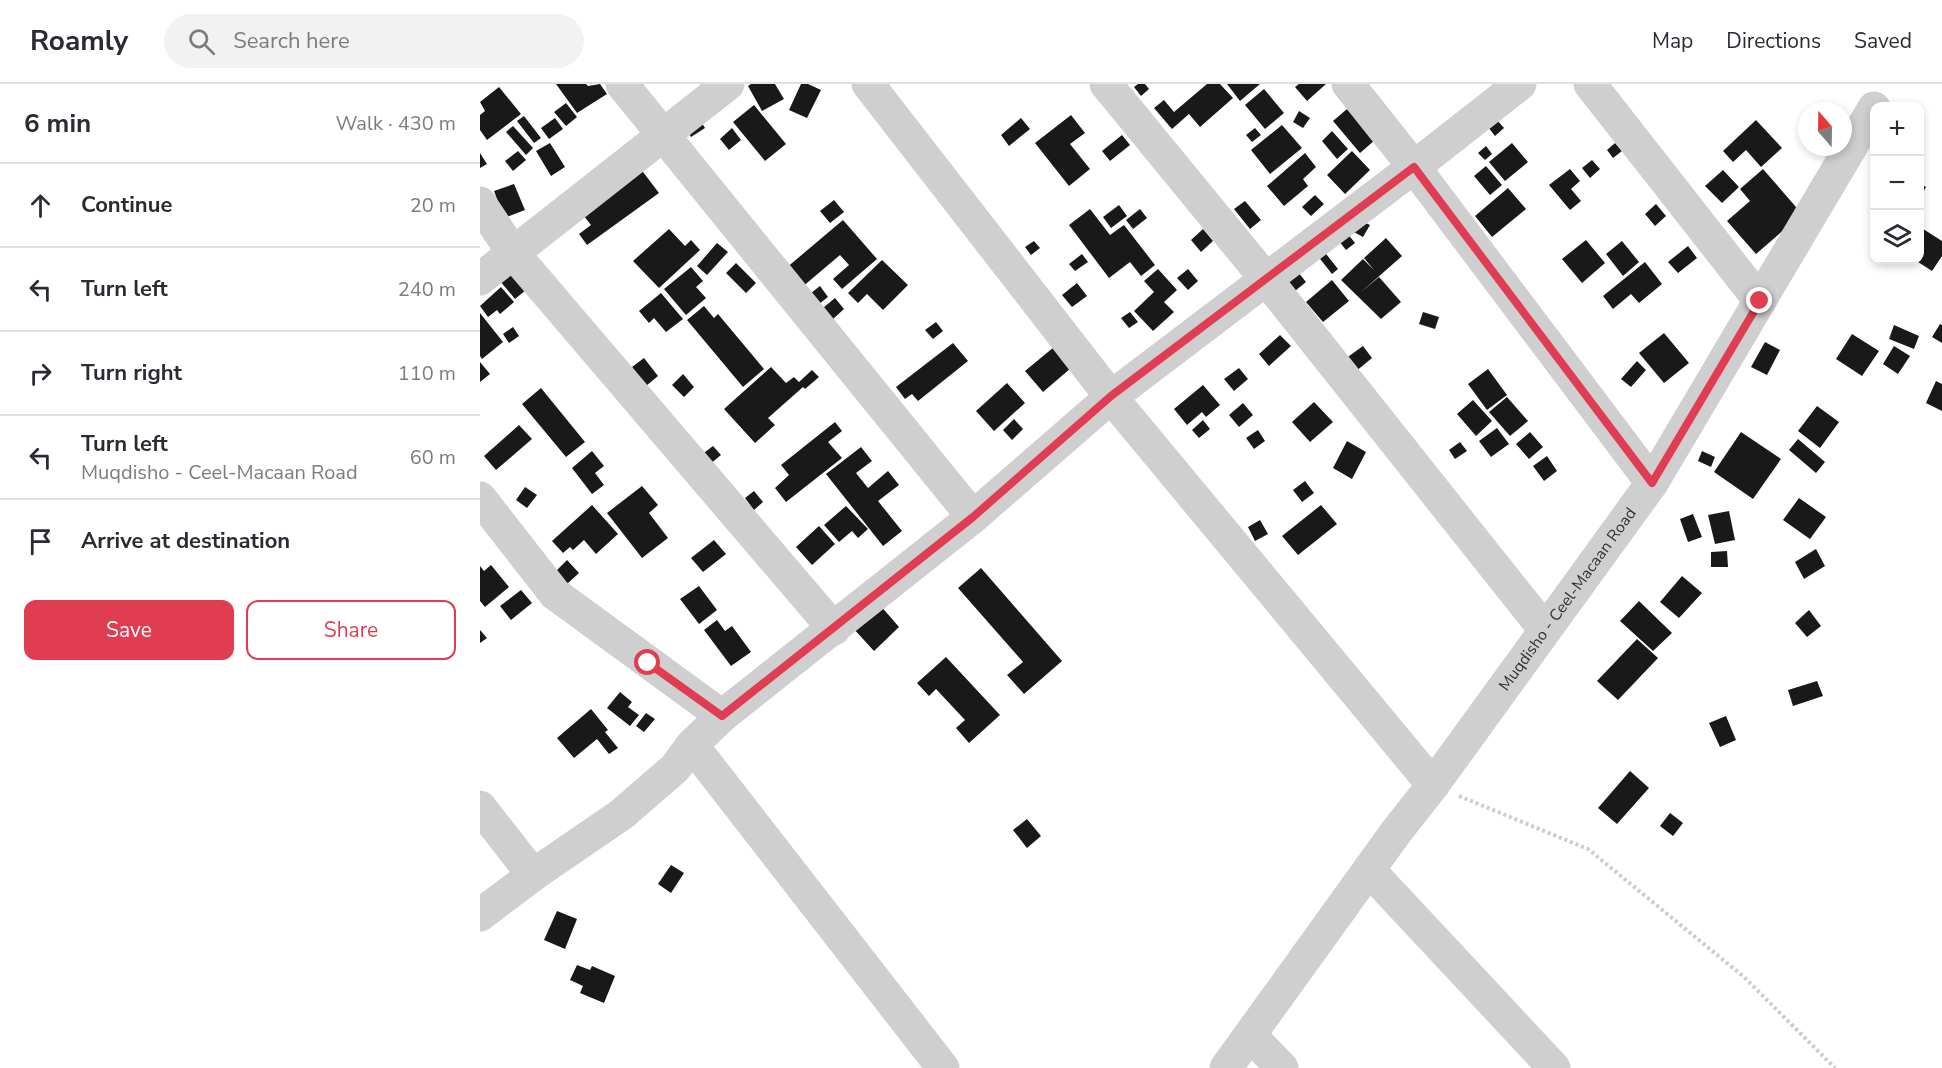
<!DOCTYPE html>
<html lang="en">
<head>
<meta charset="utf-8">
<style>
	:root { --surface:#fff; --page:#f2f2f3; --text:#2b2b33; --muted:#7c7c81; --line:#e1e1e2; --accent:#e03d52 }
	body { margin:0; font-family:"Nunito Sans",sans-serif; background:var(--page); color:var(--text) }
	.controls { position:absolute; right:18px; top:18px; display:grid; overflow:hidden; border-radius:12px; box-shadow:0 3px 9px #0003 }
	.controls button { width:54px; height:54px; display:grid; place-items:center; padding:0; border:0; border-bottom:2px solid var(--line); background:var(--surface); color:var(--text); font:30px sans-serif }
	.compass { position:absolute; left:1318px; top:18px; width:54px; height:54px; border-radius:50%; background:var(--surface); box-shadow:0 3px 9px #0003; rotate:340deg }
	.stop { position:absolute; width:18px; height:18px; margin:-14px; border:4px solid #e03d52; border-radius:50%; background:#fff }
	.stop.end { background:#e03d52; border-color:#fff; box-shadow:0 2px 6px #0008 }
	.list { margin:0; padding:0; list-style:none }
	h2 { display:flex; justify-content:space-between; align-items:center; height:78px; margin:0; padding:0 24px; font-size:26px }
	h2 small { font-size:20px; font-weight:400; color:var(--muted) }
	.list li { display:grid; grid-template-columns:39px 1fr auto; gap:18px; align-items:center; box-sizing:border-box; height:84px; padding:0 24px; border-top:2px solid var(--line) }
	.list b { display:block; font-size:22px; white-space:nowrap }
	.list p { margin:0; font-size:20px; white-space:nowrap; color:var(--muted) }
	.list em { font-size:20px; font-style:normal; color:var(--muted) }
	.actions { display:flex; gap:12px; padding:18px 24px }
	.actions a { flex:1; padding:14px 0; border:2px solid var(--accent); border-radius:12px; text-align:center; font-size:21px; color:var(--accent) }
	.actions .main { background:var(--accent); color:#fff }
	.icon { flex:none; width:33px; height:33px; fill:none; stroke:currentColor; stroke-width:2; stroke-linecap:round; stroke-linejoin:round }
	.map { position:relative; flex:none; width:1462px; height:984px; overflow:hidden }
	header { display:flex; align-items:center; gap:36px; box-sizing:border-box; height:84px; padding:0 30px; background:var(--surface); border-bottom:2px solid var(--line) }
	header strong { font-size:28px }
	nav { display:flex; gap:33px; margin-inline-start:auto; font-size:21px }
	.search { width:420px; height:54px; background:var(--page); display:flex; align-items:center; gap:15px; box-sizing:border-box; padding:0 21px; border-radius:33px; color:var(--muted); font-size:22px }
	main { display:flex }
	aside { flex:1; background:var(--surface) }
	.map>svg:first-child { display:block }
</style>
</head>
<body>
<header>
<strong>Roamly</strong>
<div class="search"><svg class="icon" aria-label="search" viewBox="0 0 24 24"><circle cx="10" cy="10" r="6"/><path d="M15 15l6 6"/></svg>Search here</div>
<nav><a>Map</a><a>Directions</a><a>Saved</a></nav>
</header>
<main>
<aside>
<h2>6 min<small>Walk · 430 m</small></h2>
<ul class="list">
<li><svg class="icon" aria-label="ahead" viewBox="0 0 24 24"><path d="M12 20V5M6 11l6-6 6 6"/></svg><div><b>Continue</b></div><em>20 m</em></li>
<li><svg class="icon" aria-label="left" viewBox="0 0 24 24"><path d="M17 20v-9H6M10 6l-5 5 5 5"/></svg><div><b>Turn left</b></div><em>240 m</em></li>
<li><svg class="icon" aria-label="right" viewBox="0 0 24 24"><path d="M7 20v-9h11M14 6l5 5-5 5"/></svg><div><b>Turn right</b></div><em>110 m</em></li>
<li><svg class="icon" aria-label="left" viewBox="0 0 24 24"><path d="M17 20v-9H6M10 6l-5 5 5 5"/></svg><div><b>Turn left</b><p>Muqdisho - Ceel-Macaan Road</p></div><em>60 m</em></li>
<li><svg class="icon" aria-label="arrive" viewBox="0 0 24 24"><path d="M6 21V4h12l-3 4 3 4H6"/></svg><div><b>Arrive at destination</b></div></li>
</ul>
<div class="actions"><a class="main">Save</a><a>Share</a></div>
</aside>
<div class="map">
<svg width="1462" height="984" viewBox="0 0 1462 984">
	<rect width="100%" height="100%" fill="#fff"/>
	<!-- building -->
	<path fill="#191919" d="M76 0H106L108 2 120 0 127 10 97 29Z
		M271 0H295L304 15 282 27 268 2Z
		M321 0H328L341 6 327 34 309 26Z
		M658 0H665L669 5 661 12 654 3Z
		M727 0H740L753 14 720 43 709 30 692 45 674 24 684 16 694 28Z
		M747 0H780L760 17Z
		M819 0H846L827 17 815 3Z
		M19 3 41 30 7 56 0 46V31L5 27 0 18Z
		M784 5 804 29 785 45 765 21Z
		M86 19 97 33 86 42 74 28Z
		M274 21 306 60 285 77 253 38Z
		M867 25 895 56 880 69 853 37Z
		M819 27 830 34 823 44 813 38Z
		M591 31 605 49 590 60 610 85 589 102 555 59Z
		M44 32 61 54 54 59 37 37Z
		M75 34 83 45 69 55 61 44Z
		M541 34 550 45 529 62 521 51Z
		M220 36 225 44 211 53 206 45Z
		M1017 36 1024 44 1015 52 1008 43Z
		M1276 36 1302 64 1281 83 1266 66 1253 78 1243 67Z
		M802 41 822 64 790 90 771 66Z
		M33 42 53 64 46 71 26 48Z
		M252 44 261 56 249 66 240 55Z
		M775 44 781 51 772 58 766 51Z
		M852 47 868 65 857 75 842 57Z
		M642 51 650 61 630 77 622 67Z
		M70 59 85 83 71 92 56 67Z
		M1032 59 1048 78 1025 97 1009 78Z
		M1135 59 1142 67 1133 74 1127 66Z
		M1006 62 1012 70 1005 76 998 69Z
		M38 67 46 76 33 87 25 77Z
		M872 67 890 86 865 110 847 91Z
		M0 69 7 80 0 84Z
		M825 69 836 83 823 95 828 102 804 122 787 102Z
		M1112 76 1120 85 1110 94 1102 84Z
		M1006 82 1022 101 1010 111 994 92Z
		M160 84 179 109 107 161 99 150 111 141 100 127Z
		M1090 85 1100 97 1091 105 1101 117 1090 126 1069 101Z
		M1283 85 1322 130 1276 170 1247 137 1270 117 1260 105Z
		M1243 86 1259 103 1242 119 1225 102Z
		M1440 99 1446 103 1440 114Z
		M34 100 45 126 24 134 14 107Z
		M1028 104 1046 125 1012 153 995 132Z
		M835 111 844 120 831 132 822 123Z
		M354 116 364 128 350 139 340 127Z
		M765 117 781 136 770 145 754 125Z
		M1176 120 1186 132 1175 142 1165 130Z
		M639 121 647 132 631 144 623 133Z
		M610 125 630 151 644 141 675 181 661 192 650 178 629 194 589 141Z
		M660 125 667 134 653 145 646 136Z
		M363 136 397 175 362 205 353 195 369 181 360 171 321 204 305 185Z
		M879 136 890 141 883 153 872 147Z
		M1440 143 1462 157V172L1452 187 1435 176H1440Z
		M189 145 205 162 211 156 220 166 179 204 153 177Z
		M723 145 733 157 721 168 711 156Z
		M867 149 875 159 866 166 858 156Z
		M906 154 922 172 880 209 899 193 921 218 901 235 861 196 883 175 894 186 884 174Z
		M1106 156 1125 179 1102 199 1082 175Z
		M554 157 560 164 551 171 545 163Z
		M1142 157 1159 178 1143 192 1126 170Z
		M237 159 248 168 227 191 217 182Z
		M1208 162 1217 174 1198 189 1188 178Z
		M843 166 858 185 852 190 837 171Z
		M602 170 608 178 595 187 589 180Z
		M402 176 428 201 403 226 387 210 378 219 368 209Z
		M32 178 52 201 35 215 15 191Z
		M1165 178 1182 200 1159 219 1151 210 1133 225 1123 212Z
		M256 179 276 199 266 209 246 189Z
		M211 183 223 197 216 203 226 214 206 231 184 205Z
		M678 185 697 206 684 218 694 228 673 247 654 227 674 208 664 197Z
		M708 185 718 197 708 206 697 194Z
		M818 188 826 198 815 207 807 198Z
		M852 196 869 217 843 238 826 218Z
		M597 199 607 212 592 223 582 211Z
		M340 202 348 213 339 220 331 209Z
		M21 203 34 218 20 230 17 226 8 233 0 222Z
		M181 209 203 235 186 248 174 234 169 239 159 227Z
		M355 214 364 225 353 235 343 224Z
		M224 222 234 234 238 230 284 285 263 303 207 236Z
		M650 228 658 238 649 244 641 234Z
		M943 228 959 233 955 245 939 240Z
		M0 229 23 258 2 275 0 272Z
		M456 238 463 247 453 255 445 246Z
		M1460 240 1462 241V259L1452 253Z
		M1414 241 1439 252 1434 265 1409 255Z
		M33 243 39 252 29 259 23 250Z
		M1184 249 1209 279 1184 299 1159 269Z
		M1372 250 1399 267 1382 292 1356 275Z
		M800 251 811 262 789 282 779 270Z
		M1285 258 1300 266 1287 291 1271 283Z
		M473 259 488 277 438 317 432 310 425 315 416 303Z
		M883 262 892 274 875 288 865 275Z
		M1414 262 1430 272 1418 290 1403 280Z
		M574 263 591 284 563 308 545 287Z
		M164 274 178 292 166 302 152 283Z
		M1157 277 1166 286 1151 303 1141 295Z
		M0 278 10 290 0 298Z
		M291 283 306 299 314 293 319 298 332 286 339 293 325 305 323 303 288 334 295 341 275 359 244 325Z
		M759 284 768 295 754 307 744 295Z
		M1008 285 1027 311 1007 326 988 300Z
		M203 290 214 303 204 313 192 301Z
		M1456 297 1462 300V327L1446 319Z
		M527 299 545 319 514 347 496 327Z
		M723 301 740 321 726 333 722 328 707 341 694 325Z
		M61 304 105 358 86 373 42 320Z
		M1027 313 1048 337 1030 352 1009 328Z
		M993 316 1012 337 996 352 977 330Z
		M834 318 853 338 830 358 812 338Z
		M763 319 773 331 759 343 749 331Z
		M1337 322 1359 338 1340 364 1318 347Z
		M534 335 543 345 532 356 523 346Z
		M723 336 730 345 719 354 712 346Z
		M355 338 362 347 348 358 362 374 306 418 295 404 309 391 301 381Z
		M39 341 52 355 16 386 4 372Z
		M1017 344 1029 360 1011 373 999 357Z
		M778 346 785 357 774 365 766 354Z
		M1050 348 1063 363 1049 375 1036 360Z
		M1261 348 1301 375 1273 415 1234 388Z
		M1318 355 1345 378 1336 389 1309 366Z
		M867 357 886 368 872 395 853 384Z
		M980 358 987 367 975 375 969 366Z
		M233 362 241 371 229 381 221 371Z
		M381 363 392 377 376 389 388 404 408 387 419 401 398 417 422 447 403 462 346 390Z
		M112 367 124 382 115 389 124 401 112 410 92 384Z
		M1222 367 1235 373 1231 383 1218 377Z
		M1067 372 1077 387 1064 397 1053 382Z
		M825 397 834 409 822 418 813 406Z
		M162 402 178 421 169 429 188 454 162 474 127 429Z
		M45 403 57 411 47 424 36 416Z
		M274 407 283 418 274 426 265 414Z
		M1319 414 1346 433 1330 455 1303 436Z
		M112 421 138 450 116 470 104 456 93 466 90 463 83 469 72 457Z
		M841 421 857 440 818 471 802 452Z
		M366 422 388 445 378 454 372 447 359 458 344 441Z
		M1249 427 1255 456 1235 460 1228 431Z
		M1213 430 1222 453 1208 458 1200 435Z
		M780 436 788 450 775 457 768 443Z
		M339 442 355 460 332 481 316 463Z
		M234 456 246 470 223 488 211 474Z
		M1336 465 1345 482 1324 495 1315 478Z
		M1247 467 1248 483H1231V468Z
		M87 476 99 489 87 500 75 488Z
		M11 481 29 503 5 523 0 517V482L4 487Z
		M501 484 582 577 544 610 527 591 543 578 478 504Z
		M1202 492 1222 509 1199 534 1180 518Z
		M219 502 237 526 219 540 200 515Z
		M41 506 52 519 31 536 20 522Z
		M1159 517 1192 549 1173 567 1140 537Z
		M399 520 419 543 394 567 372 543Z
		M1329 526 1341 542 1327 553 1315 539Z
		M237 536 245 547 252 542 271 568 251 582 224 546Z
		M0 546 7 554 0 559Z
		M1157 555 1178 574 1138 616 1117 597Z
		M466 573 520 631 489 659 476 644 485 636 456 605 449 612 437 599Z
		M1337 597 1343 612 1313 622 1308 606Z
		M140 608 152 618 148 623 159 631 150 642 127 624Z
		M111 625 128 646 125 648 138 664 129 670 117 655 94 674 77 654Z
		M166 629 175 635 164 648 156 642Z
		M1246 632 1256 656 1240 663 1229 639Z
		M1150 687 1169 704 1137 740 1118 724Z
		M1190 729 1203 739 1193 752 1180 742Z
		M547 735 561 752 547 764 533 746Z
		M191 781 204 789 191 809 178 800Z
		M77 827 97 835 85 865 64 856Z
		M97 881 110 886 112 882 135 892 124 919 100 909 103 902 90 896Z"/>
	<g fill="none" stroke-linecap="round" stroke-linejoin="round">
		<!-- path -->
		<path stroke="#ccc" stroke-width="4" stroke-dasharray="3 3" stroke-linecap="butt" d="M979 712 1108 765 1264 893 1355 984"/>
		<!-- minor -->
		<g stroke="#cfcfcf" stroke-width="33">
			<path d="M142 0 493 433"/>
			<path d="M388 0 631 313 953 701"/>
			<path d="M626 0 786 195 1065 546"/>
			<path d="M868 0 934 83 1172 399"/>
			<path d="M1110 0 1280 217"/>
			<path d="M0 119 33 169 354 545"/>
			<path d="M0 195 248 0"/>
			<path d="M0 414 75 510 242 632"/>
			<path d="M212 661 463 984"/>
			<path d="M0 723 53 791"/>
			<path d="M889 786 1074 984"/>
			<path d="M0 831 53 791 142 730 195 684 212 661 242 632 493 433 631 313 934 83 1040 0"/>
			<path d="M770 951 802 984"/>
			<path id="s1" d="M746 984 916 748 953 701 1172 399 1394 24"/>
		</g>
	</g>
	<g fill="none" stroke-linecap="round" stroke-linejoin="round">
		<!-- route -->
		<path stroke="#e03d52" stroke-width="8" d="M168 579 242 632 493 433 631 312 934 83 1172 399 1280 217"/>
	</g>
	<g text-anchor="middle" dominant-baseline="central" stroke-width="6" stroke-linejoin="round" paint-order="stroke">
		<!-- street labels -->
		<g font-size="16" fill="#323232" stroke="#fff">
			<text stroke="none"><textPath href="#s1" startOffset="580">Muqdisho - Ceel-Macaan Road</textPath></text>
		</g>
	</g>
</svg>
<div class="controls">
<button>+</button>
<button>−</button>
<button><svg class="icon" aria-label="layers" viewBox="0 0 24 24"><path d="M12 4l9 5-9 5-9-5zM3 14l9 5 9-5"/></svg></button>
</div>
<svg class="compass" viewBox="-18 -18 36 36"><path d="M0-13l5 13h-10z" fill="#e53935"/><path d="M0 13l5-13h-10z" fill="#7c7c81"/></svg>
<div class="stop" style="left:168px;top:579px"></div>
<div class="stop end" style="left:1280px;top:217px"></div>
</div>
</main>
</body>
</html>
